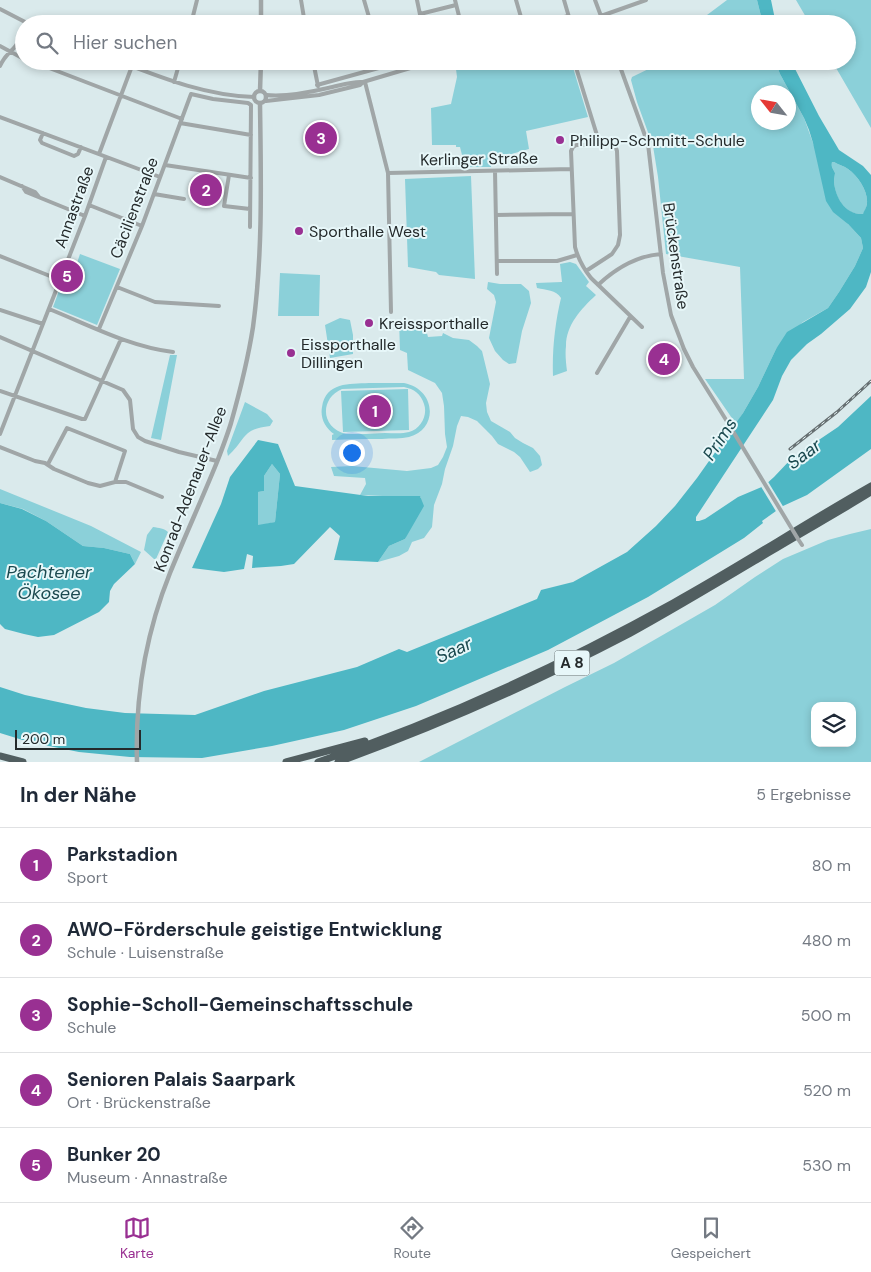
<!DOCTYPE html>
<html lang="de">
<head>
<meta charset="utf-8">
<style>
	:root { --surface:#fff; --page:#f2f2f3; --text:#1f2937; --muted:#747a83; --line:#e0e1e3; --accent:#993092 }
	body { margin:0; font-family:"DM Sans",sans-serif; background:var(--page); color:var(--text) }
	.controls { position:absolute; right:15px; bottom:15px; display:grid; overflow:hidden; border-radius:10px; box-shadow:0 2px 8px #0003 }
	.controls button { width:45px; height:45px; display:grid; place-items:center; padding:0; border:0; border-bottom:1px solid var(--line); background:var(--surface); color:var(--text); font:25px sans-serif }
	.compass { position:absolute; left:751px; top:85px; width:45px; height:45px; border-radius:50%; background:var(--surface); box-shadow:0 2px 8px #0003; rotate:301deg }
	.scale { position:absolute; left:15px; bottom:12px; width:126px; box-sizing:border-box; padding-left:5px; border:2px solid #242a2b; border-top:0; font-size:14px; line-height:18px; white-space:nowrap; color:#242a2b; -webkit-text-stroke:4px #e7f7f9; paint-order:stroke }
	.you { position:absolute; left:351px; top:452px; width:18px; height:18px; margin:-12px; border:4px solid #fff; border-radius:50%; background:#1a73e8; box-shadow:0 0 0 8px #1a73e833 }
	.badge { display:grid; place-items:center; width:32px; height:32px; border-radius:50%; background:var(--accent); color:#fff; font-size:16px; font-weight:700 }
	.pin { position:absolute; translate:-50% -50%; border:2px solid #fff; box-shadow:0 1px 5px #0006 }
	.list { margin:0; padding:0; list-style:none }
	h2 { display:flex; justify-content:space-between; align-items:center; height:65px; margin:0; padding:0 20px; font-size:21px }
	h2 small { font-size:16px; font-weight:400; color:var(--muted) }
	.list li { display:grid; grid-template-columns:32px 1fr auto; gap:15px; align-items:center; box-sizing:border-box; height:75px; padding:0 20px; border-top:1px solid var(--line) }
	.list b { display:block; font-size:19px; white-space:nowrap }
	.list p { margin:0; font-size:16px; white-space:nowrap; color:var(--muted) }
	.list em { font-size:16px; font-style:normal; color:var(--muted) }
	.icon { flex:none; width:28px; height:28px; fill:none; stroke:currentColor; stroke-width:2; stroke-linecap:round; stroke-linejoin:round }
	.map { position:relative; flex:none; width:871px; height:762px; overflow:hidden }
	.search { position:absolute; background:var(--surface); box-shadow:0 2px 8px #0003; left:15px; right:15px; top:15px; height:55px; display:flex; align-items:center; gap:12px; box-sizing:border-box; padding:0 18px; border-radius:28px; color:var(--muted); font-size:19px }
	.sheet { height:440px; background:var(--surface) }
	nav { display:flex; justify-content:space-around; align-items:center; box-sizing:border-box; height:70px; border-top:1px solid var(--line); background:var(--surface); font-size:14px; color:var(--muted) }
	nav a { display:grid; justify-items:center; gap:2px }
	nav .on { color:var(--accent) }
	.map>svg:first-child { display:block }
</style>
</head>
<body>
<div class="map">
<svg width="871" height="762" viewBox="0 0 871 762">
	<rect width="100%" height="100%" fill="#daeaec"/>
	<!-- green -->
	<path fill="#8bd0d9" fill-rule="evenodd" d="M727 0H757L763 24H668V21L707 15Z
		M796 0H871V128L832 61H847V24H810Z
		M455 61H571L588 117 526 131 529 149 491 160V167H465L460 147H456V145H432L431 108 451 104 457 77Z
		M665 61H775L780 74 804 118 813 143 848 224 861 238 863 248 855 266 839 292 828 308 803 322 776 349 758 387 743 413 736 424 705 379H744L740 267 666 254 658 177 653 146 637 102 631 80 632 77ZM758 92H788V122H758Z
		M832 162H834C839 165 844 166 848 169 858 176 868 191 867 203 867 207 865 211 863 214 845 215 835 198 834 181 834 180 835 174 835 173 833 168 831 168 832 162Z
		M471 176 475 279 439 275 436 272 408 267 405 179Z
		M80 254 120 269 97 325 53 307 70 261 77 263Z
		M570 262 576 264 589 282 586 286 596 295C581 309 566 325 566 346 565 354 566 363 567 371L553 376C552 350 555 323 561 298 556 290 546 290 537 288L536 283 562 282 560 264Z
		M280 273 320 275 319 316H278Z
		M488 282 500 284H521L529 291 531 303 522 331 516 363 509 364 503 360 495 351 489 338 496 302 494 295 487 289Z
		M340 318 350 320 353 335V354L330 358 325 325Z
		M399 320 424 322 428 337 442 336 443 333 453 338 469 340 477 346 482 351 490 384 486 403 487 412 491 421 510 432 515 438 523 443 533 448 540 456 542 465 538 469 530 472 520 457 514 452 498 444 492 436 477 421 468 417 461 416 457 426 453 446 445 469 442 484 434 505 432 527 424 538 412 542 408 551 399 556 378 562 389 546 405 539 421 497H405L360 495 366 484 365 478 334 476 331 467 352 466 407 471 431 468 438 465 443 457 447 447 445 434 444 406 442 393 435 383 408 370 407 353 400 350Z
		M170 355H177L161 440 151 438Z
		M404 383C436 389 439 429 409 437 401 439 391 438 382 439 365 439 349 439 332 440V435L334 434C325 428 320 418 322 407 326 382 349 384 369 383 381 383 393 383 404 383ZM404 387C414 389 421 394 424 404 428 415 421 429 409 432 402 434 393 433 385 433 372 434 359 434 346 434 321 428 319 399 342 389Z
		M408 389 409 430 343 432 341 391Z
		M245 402 267 414 273 421 270 426C241 429 246 440 228 456L227 451Z
		M272 464 280 474 275 522 258 526V492L264 491V476Z
		M0 489 91 526 141 552 135 564 130 554 104 548 83 546 46 521 23 509 0 503Z
		M153 527C159 528 164 528 168 532L156 559H154L144 550 147 535Z
		M871 529V762H419L565 687 614 663 715 605 755 577 783 559 828 540 850 534ZM815 706H852V743H815Z"/>
	<!-- water -->
	<path fill="#4eb7c4" fill-rule="evenodd" d="M757 0H771L776 24H763Z
		M775 61H791L819 116 839 150 863 166 871 175V272L866 287 850 309 821 334 807 344 791 360 782 376 773 400 696 517V521H699L705 519 738 497 764 486 774 477 792 458 838 427 871 396V449L807 495 783 506 762 521 763 523 744 538 648 597 548 650 416 706 344 730 272 746 202 758 130 757 79 752 29 742 0 733V687L25 695 86 708 125 713 195 715 264 691 357 667 399 649 407 652 537 599 541 590 573 582 627 552 656 526 675 506 697 478 743 413 758 387 776 349 787 332 828 308 839 292 855 266 863 248 861 238 848 224 833 212 826 201 813 143 809 130 804 118 780 74ZM832 162H834C839 165 844 166 848 169 858 176 868 191 867 203 867 207 864 211 863 214 845 215 835 197 834 181 834 180 835 174 835 173 833 168 831 168 832 162Z
		M258 440 278 444 295 486 368 496H420L424 506 405 539 389 546 378 562 334 560 340 536 330 527 294 564 281 566 252 568 253 556 247 554 244 569 224 572 192 568 221 504 230 477ZM272 464 280 474 275 522 258 525V492L264 491V476Z
		M0 503 22 509 46 521 83 546 104 548 130 554 135 564 114 584 110 591 109 602 99 612 54 635 38 637 24 634 5 629 0 624Z"/>
	<!-- pier -->
	<path fill="#daeaec" d="M767 480 784 508 777 513 760 485Z"/>
	<g fill="none" stroke-linecap="round" stroke-linejoin="round">
		<!-- minor -->
		<path stroke="#a0a6a7" stroke-width="4" d="M301 0 305 24
			M364 0 371 24
			M417 0 422 24
			M455 0 461 24
			M516 0 523 24
			M564 0 571 24
			M595 0 604 24
			M0 9 29 24
			M420 14 456 5
			M191 24 197 0
			M541 24 568 16
			M575 24 601 16 646 0
			M0 46 24 59
			M31 61 182 119
			M118 61C162 78 207 96 254 97
			M313 61 318 86
			M574 61 600 145
			M618 61 648 144 663 273 671 315 684 349 693 367 728 423
			M0 66C4 57 7 55 13 49 18 44 21 37 24 30
			M174 82 180 61
			M365 82 388 173 391 312
			M317 85 404 61
			M266 95C284 97 311 92 328 88 339 86 351 81 363 82
			M266 101 319 95 360 85 363 82 434 61
			M0 117 160 177
			M180 123 251 135
			M43 133 40 140 42 143 74 156 78 154 81 147
			M99 154 132 66
			M165 165 251 178
			M495 171 497 274
			M388 173 571 169
			M229 175 224 206 250 209
			M0 177 35 192 39 197
			M22 186 26 192 85 216
			M154 194 184 199
			M89 205 142 226
			M496 215 573 214
			M0 256 60 280
			M497 261H557L577 255
			M586 271 612 254 618 245 620 235 617 151 616 148 611 145H576L573 147 571 151 575 247C578 258 583 268 591 278L642 327
			M598 285C616 268 636 256 661 254
			M117 287 155 302 219 306
			M49 309C89 325 130 347 173 352
			M0 310 43 324
			M99 329 142 226 191 94 213 99 248 103 251 105 250 227
			M0 337 123 390 130 400 133 429 138 437 145 441 179 452 217 461
			M597 373 630 317
			M0 391 82 419H85L121 339
			M0 434 85 216 106 157
			M0 447 35 461 45 463 54 469 88 483 100 486 115 482H126L162 497
			M48 464 67 428 125 451 115 482
			M798 539 802 545"/>
		<!-- tertiary -->
		<path stroke="#a0a6a7" stroke-width="4.5" d="M261 24V0
			M254 97a6 6 0 1 1 12 0a6 6 0 1 1-12 0Z
			M260 91 261 61
			M137 762C135 698 146 633 170 573 185 536 202 499 217 462 222 449 227 436 231 423 240 391 248 359 253 327 263 253 261 178 260 104"/>
		<!-- motorway -->
		<path stroke="#515e60" stroke-width="7" d="M0 756 23 762
			M286 762 365 741
			M318 762C440 721 559 666 673 603 740 566 804 524 871 486
			M338 762C438 726 535 683 629 634 678 607 726 578 773 550 806 530 839 512 871 492"/>
		<!-- rail casing -->
		<g stroke="#666f71" stroke-width="3">
			<path id="rail" d="M790 449 837 412 871 381"/>
		</g>
		<!-- rail -->
		<use href="#rail" stroke="#e7f7f9" stroke-width="1" stroke-dasharray="4" stroke-linecap="butt"/>
		<!-- minor-bridge -->
		<path stroke="#a0a6a7" stroke-width="4" d="M728 423 798 539"/>
	</g>
	<!-- markers -->
	<g fill="#993092" stroke="#e7f7f9" stroke-width="2">
		<circle cx="560" cy="140" r="5"/>
		<circle cx="299" cy="231" r="5"/>
		<circle cx="369" cy="323" r="5"/>
		<circle cx="291" cy="353" r="5"/>
	</g>
	<g text-anchor="middle" dominant-baseline="central" stroke-width="4" stroke-linejoin="round" paint-order="stroke">
		<!-- shield labels -->
		<rect fill="#e7f7f9" stroke="#5e6869" stroke-width="1" x="554.5" y="650.5" width="35" height="25" rx="4"/>
		<g font-size="15" font-weight="bold" fill="#242a2b">
			<text x="572" y="663">A 8</text>
		</g>
		<!-- poi labels -->
		<g font-size="16" fill="#242a2b" stroke="#e7f7f9" text-anchor="start">
			<text x="570" y="140">Philipp-Schmitt-Schule</text>
			<text x="309" y="231">Sporthalle West</text>
			<text x="379" y="323">Kreissporthalle</text>
			<text x="301" y="344">Eissporthalle<tspan x="301" dy="18">Dillingen</tspan></text>
		</g>
		<!-- street labels -->
		<g font-size="16" fill="#242a2b" stroke="#e7f7f9">
			<text transform="translate(479 159) rotate(-1)">Kerlinger Straße</text>
			<text transform="translate(74 207) rotate(-70)">Annastraße</text>
			<text transform="translate(134 208) rotate(-69)">Cäcilienstraße</text>
			<text transform="translate(676 256) rotate(82)">Brückenstraße</text>
			<text transform="translate(190 489) rotate(-69)">Konrad-Adenauer-Allee</text>
		</g>
		<!-- water labels -->
		<g font-size="18" font-style="italic" fill="#1b494f" stroke="#e7f7f9">
			<text transform="translate(720 439) rotate(-57)">Prims</text>
			<text transform="translate(804 454) rotate(-37)">Saar</text>
			<text x="49" y="572">Pachtener<tspan x="49" dy="21">Ökosee</tspan></text>
			<text transform="translate(454 650) rotate(-25)">Saar</text>
		</g>
	</g>
</svg>
<div class="controls">
<button><svg class="icon" aria-label="layers" viewBox="0 0 24 24"><path d="M12 4l9 5-9 5-9-5zM3 14l9 5 9-5"/></svg></button>
</div>
<svg class="compass" viewBox="-18 -18 36 36"><path d="M0-13l5 13h-10z" fill="#e53935"/><path d="M0 13l5-13h-10z" fill="#747a83"/></svg>
<div class="scale">200 m</div>
<div class="you"></div>
<div class="pin badge" style="left:375px;top:411px">1</div>
<div class="pin badge" style="left:206px;top:190px">2</div>
<div class="pin badge" style="left:321px;top:138px">3</div>
<div class="pin badge" style="left:664px;top:359px">4</div>
<div class="pin badge" style="left:67px;top:276px">5</div>
<div class="search"><svg class="icon" aria-label="search" viewBox="0 0 24 24"><circle cx="10" cy="10" r="6"/><path d="M15 15l6 6"/></svg>Hier suchen</div>
</div>
<section class="sheet">
<h2>In der Nähe<small>5 Ergebnisse</small></h2>
<ul class="list">
<li><span class="badge">1</span><div><b>Parkstadion</b><p>Sport</p></div><em>80 m</em></li>
<li><span class="badge">2</span><div><b>AWO-Förderschule geistige Entwicklung</b><p>Schule · Luisenstraße</p></div><em>480 m</em></li>
<li><span class="badge">3</span><div><b>Sophie-Scholl-Gemeinschaftsschule</b><p>Schule</p></div><em>500 m</em></li>
<li><span class="badge">4</span><div><b>Senioren Palais Saarpark</b><p>Ort · Brückenstraße</p></div><em>520 m</em></li>
<li><span class="badge">5</span><div><b>Bunker 20</b><p>Museum · Annastraße</p></div><em>530 m</em></li>
</ul>
</section>
<nav>
<a class="on"><svg class="icon" aria-label="map" viewBox="0 0 24 24"><path d="M3 6l6-2 6 2 6-2v14l-6 2-6-2-6 2zM9 4v14M15 6v14"/></svg>Karte</a>
<a><svg class="icon" aria-label="directions" viewBox="0 0 24 24"><path d="M12 3l9 9-9 9-9-9zM9 14v-3h6M13 9l2 2-2 2"/></svg>Route</a>
<a><svg class="icon" aria-label="saved" viewBox="0 0 24 24"><path d="M7 4h10v16l-5-4-5 4z"/></svg>Gespeichert</a>
</nav>
</body>
</html>
